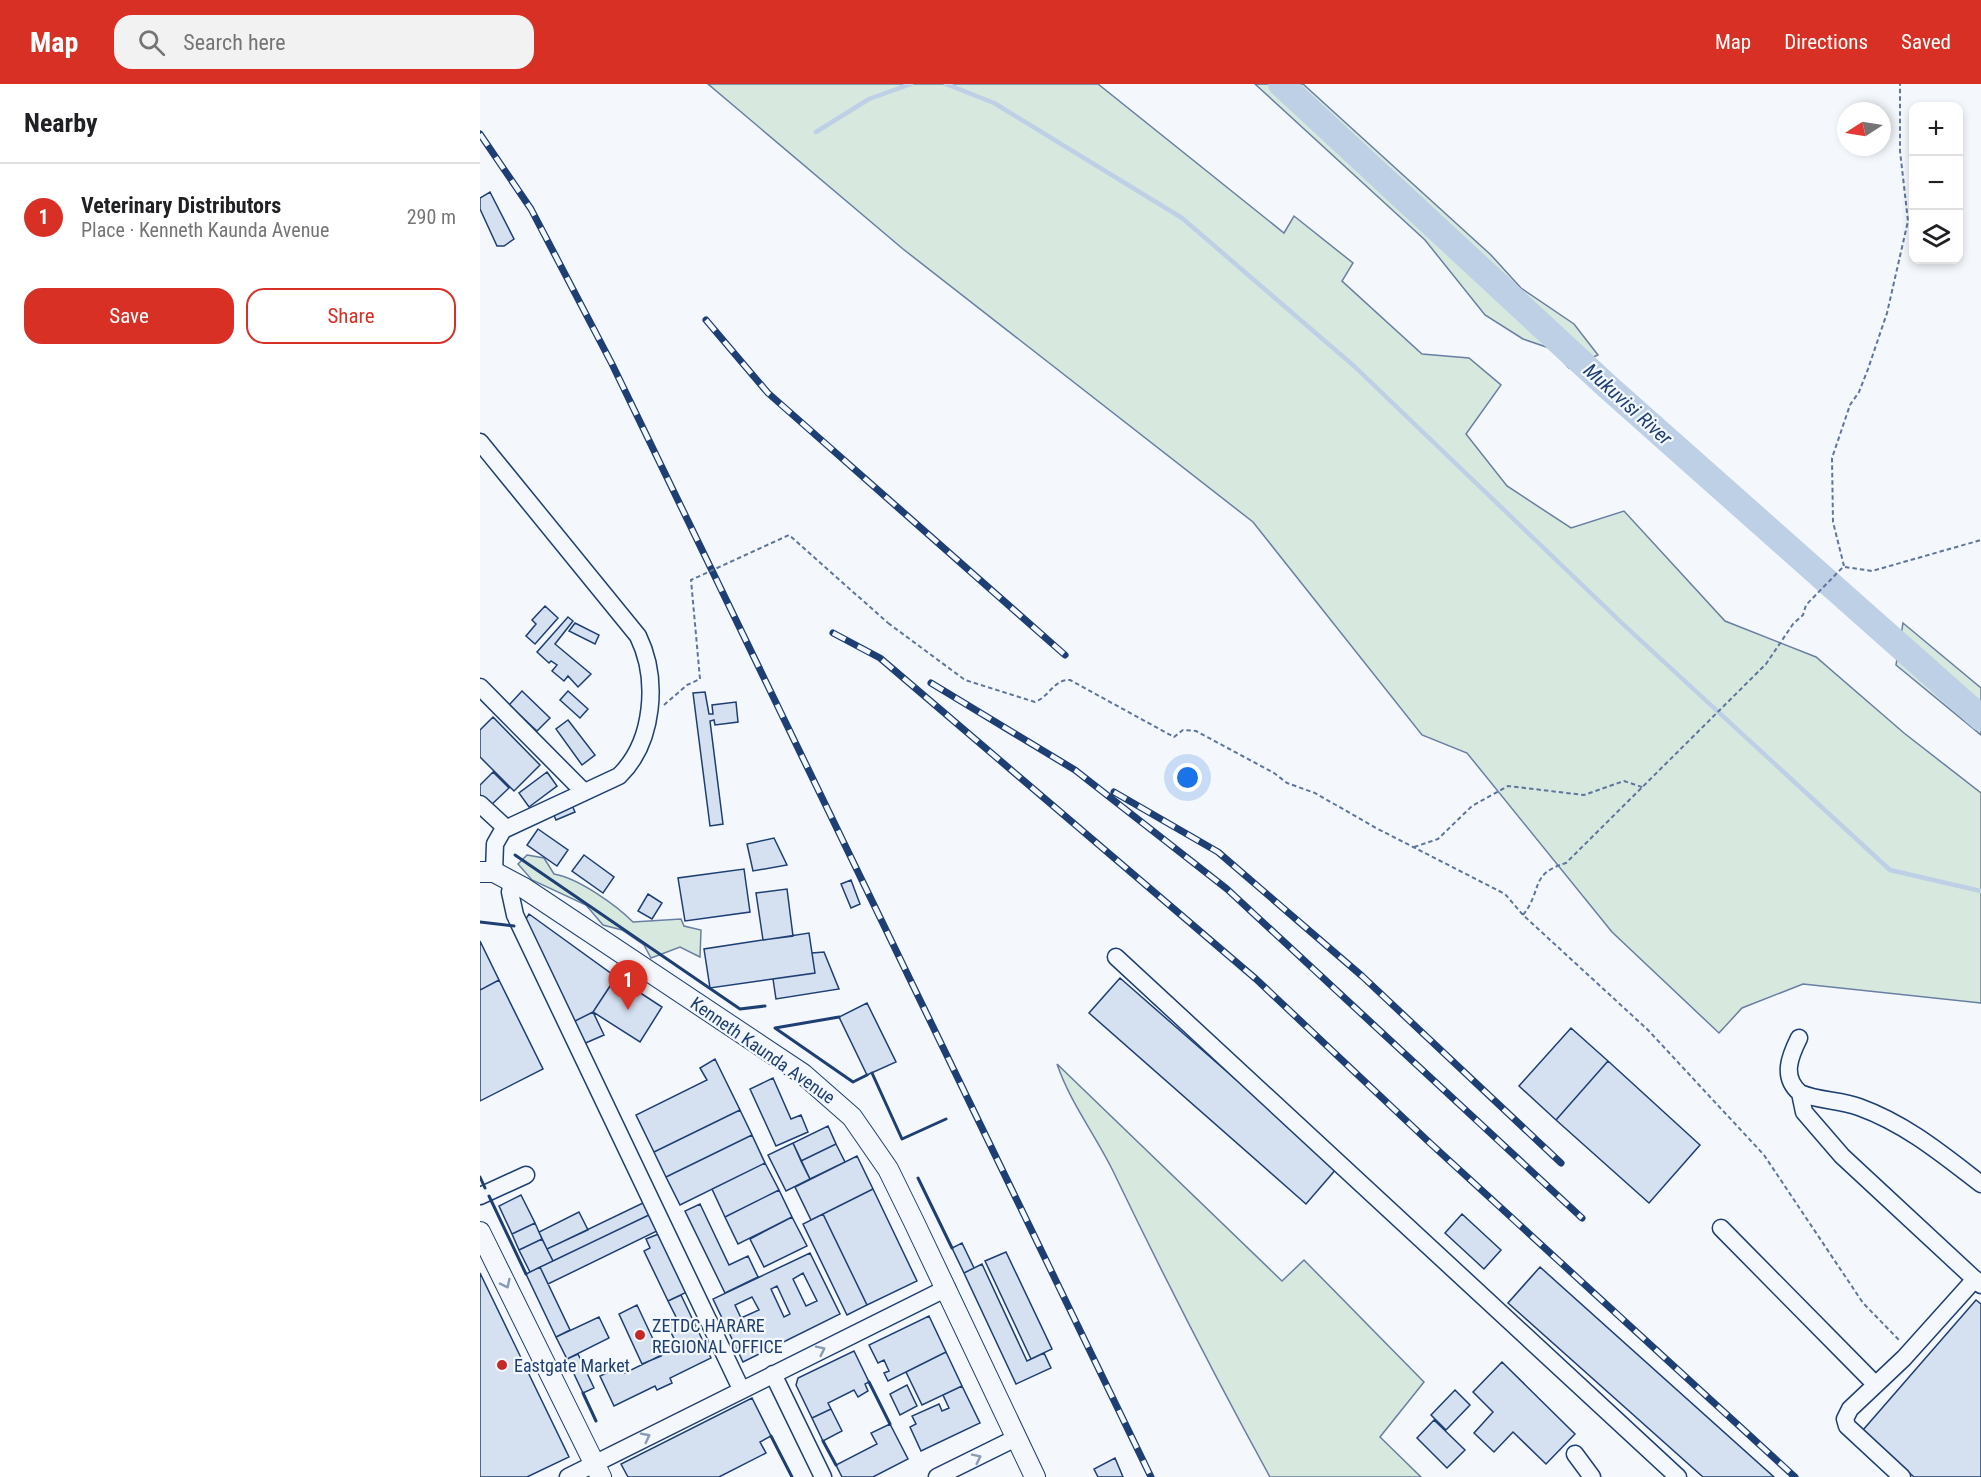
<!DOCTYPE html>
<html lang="en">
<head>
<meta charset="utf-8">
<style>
	:root { --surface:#fff; --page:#f2f2f2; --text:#202124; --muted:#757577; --line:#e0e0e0; --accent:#d93025 }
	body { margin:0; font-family:"Roboto Condensed",sans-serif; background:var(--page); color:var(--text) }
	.controls { position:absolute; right:18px; top:18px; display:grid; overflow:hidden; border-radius:12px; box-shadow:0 3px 9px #0003 }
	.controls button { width:54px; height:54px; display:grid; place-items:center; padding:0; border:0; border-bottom:2px solid var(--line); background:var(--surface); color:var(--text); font:30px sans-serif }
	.compass { position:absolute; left:1357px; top:18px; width:54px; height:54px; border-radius:50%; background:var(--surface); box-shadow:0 3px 9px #0003; rotate:258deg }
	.you { position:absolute; left:708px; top:694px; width:21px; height:21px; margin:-15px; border:4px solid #fff; border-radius:50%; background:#1a73e8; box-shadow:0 0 0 9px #1a73e833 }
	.badge { display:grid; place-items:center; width:39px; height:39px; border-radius:50%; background:var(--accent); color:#fff; font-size:20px; font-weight:700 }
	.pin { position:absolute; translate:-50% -50px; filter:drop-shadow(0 2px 3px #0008) }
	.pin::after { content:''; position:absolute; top:32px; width:21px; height:18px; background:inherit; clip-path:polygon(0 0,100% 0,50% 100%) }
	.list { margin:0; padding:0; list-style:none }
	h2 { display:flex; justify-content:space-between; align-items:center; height:78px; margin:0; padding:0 24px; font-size:26px }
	h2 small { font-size:20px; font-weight:400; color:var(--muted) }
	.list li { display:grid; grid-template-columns:39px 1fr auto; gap:18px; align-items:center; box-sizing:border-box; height:108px; padding:0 24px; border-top:2px solid var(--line) }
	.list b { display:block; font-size:22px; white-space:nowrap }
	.list p { margin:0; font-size:20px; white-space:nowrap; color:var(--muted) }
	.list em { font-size:20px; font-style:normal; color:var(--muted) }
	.actions { display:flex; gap:12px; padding:18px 24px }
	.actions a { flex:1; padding:14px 0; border:2px solid var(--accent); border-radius:18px; text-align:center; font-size:21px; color:var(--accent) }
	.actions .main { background:var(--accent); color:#fff }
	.icon { flex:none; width:33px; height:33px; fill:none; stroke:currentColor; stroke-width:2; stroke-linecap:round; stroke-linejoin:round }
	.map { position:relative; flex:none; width:1501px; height:1393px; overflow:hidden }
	header { display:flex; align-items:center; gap:36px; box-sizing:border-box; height:84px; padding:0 30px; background:var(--accent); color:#fff }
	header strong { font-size:28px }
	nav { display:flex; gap:33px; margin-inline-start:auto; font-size:21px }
	.search { width:420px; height:54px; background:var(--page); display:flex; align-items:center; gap:15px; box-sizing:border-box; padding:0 21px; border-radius:18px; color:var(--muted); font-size:22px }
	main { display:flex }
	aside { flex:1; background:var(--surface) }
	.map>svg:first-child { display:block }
</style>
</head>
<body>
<header>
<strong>Map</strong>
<div class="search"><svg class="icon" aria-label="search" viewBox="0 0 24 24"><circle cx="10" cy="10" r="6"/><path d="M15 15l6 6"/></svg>Search here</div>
<nav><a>Map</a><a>Directions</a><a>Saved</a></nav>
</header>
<main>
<aside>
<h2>Nearby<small></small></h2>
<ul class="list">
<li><span class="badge">1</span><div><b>Veterinary Distributors</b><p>Place · Kenneth Kaunda Avenue</p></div><em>290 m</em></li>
</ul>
<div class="actions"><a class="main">Save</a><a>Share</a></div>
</aside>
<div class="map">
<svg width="1501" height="1393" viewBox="0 0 1501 1393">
	<rect width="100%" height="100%" fill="#f4f7fb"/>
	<!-- green -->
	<path fill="#d7e8df" stroke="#687fa3" stroke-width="1.5" d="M228 0H618L804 149 814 132 873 179 862 197 942 270 989 274 1021 301 986 350 1027 402 1091 444 1144 427 1245 537 1336 573 1424 649 1501 709V919L1323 900 1262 924 1239 949 1132 848 987 669 942 651 773 438 423 165Z
		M775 0H823L1011 171 1041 204 1094 240 1118 271 1089 284 1072 265 1043 255 1005 231 945 156Z
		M1423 539 1501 604V651L1416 581Z
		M47 771 64 774 74 790C98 794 136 821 153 838L201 835 204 842 221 846 220 873 200 863 171 874 164 861 142 846 123 841 106 821 52 796 38 780Z
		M577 980 802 1197 824 1176 944 1298 900 1353 941 1393H790C734 1291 682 1189 632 1085 614 1049 590 1018 577 980Z"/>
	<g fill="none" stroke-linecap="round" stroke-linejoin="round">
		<!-- stream -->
		<path stroke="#bed0e5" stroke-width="4.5" d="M466 0 514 19 702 134 874 282 1145 542 1410 786 1501 807
			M336 48 389 15 431 0"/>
		<!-- river -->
		<path stroke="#bed0e5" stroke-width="26" d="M801 0 1128 303 1501 634"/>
	</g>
	<!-- building -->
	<path fill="#d5e0f0" stroke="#1d3f73" stroke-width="1.5" fill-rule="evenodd" d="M10 108 34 155 24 162H17L0 125V114Z
		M65 522 78 534 55 560 46 552 56 540 52 536Z
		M88 533 93 537 75 560 111 590 98 603 88 592 84 597 72 587 77 581 71 577 69 579 57 568Z
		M95 539 119 551 115 560 89 547Z
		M42 607 70 634 57 647 29 621Z
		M88 607 108 625 100 634 80 616Z
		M225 608 229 630H233L232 621 256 618 258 638 235 641 234 636 230 637 243 740 230 742 213 609Z
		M13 633 60 681 34 707 0 673V646Z
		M88 636 115 671 102 681 76 645Z
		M13 688 29 704 9 723 0 714V701Z
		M67 688 77 702 49 723 39 709Z
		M91 719 95 728 76 736 72 727Z
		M58 745 88 766 77 782 47 761Z
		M294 754 307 781 273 787 267 760Z
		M104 771 134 793 123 809 92 787Z
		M264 785 270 828 205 837 198 794Z
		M371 796 380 820 371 824 361 800Z
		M307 805 313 852 283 856 276 809Z
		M168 810 182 819 172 835 158 827Z
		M49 830 136 893 113 928 91 939 42 841Z
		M329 849 335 889 230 904 224 865Z
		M0 857 19 896 0 906Z
		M344 868 359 905 296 915 293 895 335 889 332 869Z
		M136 893 182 923 160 958 113 928Z
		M640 894 857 1084 826 1120 609 929Z
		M19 896 63 985 0 1017V906Z
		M387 919 416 978 387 991 359 933Z
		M113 928 124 951 101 961 91 939Z
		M1091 944 1128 977 1076 1036 1039 1002Z
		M235 975 260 1026 174 1068 156 1031 227 996 220 984Z
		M1128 977 1220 1061 1169 1119 1076 1036Z
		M293 994 311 1035 321 1031 328 1048 296 1062 270 1005Z
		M260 1026 272 1051 186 1093 174 1068Z
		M348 1042 356 1060 321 1077 313 1059Z
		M272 1051 285 1079 200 1121 186 1093Z
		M313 1059 330 1095 306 1107 288 1071Z
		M356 1060 365 1078 330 1095 321 1077Z
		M377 1072 393 1105 331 1136 315 1103Z
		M285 1079 299 1106 245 1133 232 1105Z
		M393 1105 437 1197 387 1221 343 1130Z
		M299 1106 312 1133 258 1160 245 1133Z
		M41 1111 55 1139 32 1150 19 1122Z
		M165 1118 171 1130 73 1177 67 1165Z
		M220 1120 249 1181 268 1172 278 1193 245 1209 205 1127Z
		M99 1128 108 1146 67 1165 59 1148Z
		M171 1130 179 1146 68 1200 60 1183Z
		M343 1130 387 1221 367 1231 323 1140Z
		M982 1130 1021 1166 1004 1185 965 1149Z
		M312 1133 327 1162 284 1183 270 1155Z
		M55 1139 62 1155 39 1166 32 1150Z
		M181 1149 209 1207 188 1217 164 1167 170 1164 166 1155Z
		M62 1155 73 1177 50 1188 39 1166Z
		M482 1159 494 1184 484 1189 472 1164Z
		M526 1168 572 1265 551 1275 505 1177Z
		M330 1169 360 1230 263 1278 233 1215ZM323 1189 337 1217 326 1222 313 1195ZM297 1202 310 1230 304 1233 291 1205ZM272 1213 279 1226 261 1234 255 1221Z
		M502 1180 547 1277 564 1269 571 1284 536 1300 484 1189Z
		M60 1183 90 1246 76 1253 46 1190Z
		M1060 1183 1294 1393H1223L1028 1219Z
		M0 1189 89 1373 47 1393H0Z
		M201 1211 231 1274 190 1294 192 1299 177 1306 175 1302 134 1322 120 1292 142 1282 145 1289 198 1263 186 1238 196 1233 188 1217Z
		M1496 1216 1501 1220V1393H1434L1383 1346Z
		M157 1221 181 1272 162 1280 139 1230Z
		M449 1232 466 1268 408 1297 404 1289 409 1287 404 1276 398 1279 389 1261Z
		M119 1233 129 1254 87 1275 76 1253Z
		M374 1267 389 1298 385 1300 388 1307 378 1313 374 1306 348 1319 351 1325 332 1334 316 1301 318 1294Z
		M466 1268 482 1302 442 1321 426 1288Z
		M98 1270 114 1304 103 1309 87 1275Z
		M1022 1278 1095 1350 1066 1380 1033 1348 1014 1368 994 1349 1013 1328 993 1308Z
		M427 1301 437 1322 420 1331 410 1310Z
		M482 1302 500 1339 441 1367 430 1343 436 1340 432 1332 459 1320 462 1327 469 1324 463 1311Z
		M975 1306 990 1321 966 1346 951 1331Z
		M272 1314 291 1352 280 1358 286 1369 239 1393H148L141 1380Z
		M351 1325 362 1347 343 1357 332 1334Z
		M954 1336 985 1366 967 1384 937 1354Z
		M410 1340 428 1375 393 1393H362L356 1381 397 1360 391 1349Z
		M635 1374 643 1393H618L614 1385Z"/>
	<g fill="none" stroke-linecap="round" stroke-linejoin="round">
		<!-- minor casing -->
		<g stroke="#1d3f73" stroke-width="19">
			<path id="minor" d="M0 358 158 552C179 595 174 658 139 692L23 746 15 760 14 788
				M0 603 104 708
				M0 720 26 744
				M32 798 30 808 35 831 261 1305
				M636 873 1198 1393
				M1319 954C1310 972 1301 993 1320 1009 1339 1017 1360 1016 1379 1023 1426 1040 1462 1070 1501 1100
				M1320 1009 1324 1028 1362 1072 1501 1201
				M0 1112 46 1091
				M1241 1144 1395 1300
				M293 1290 343 1393
				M1095 1370 1112 1393
				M88 1393 467 1204
				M457 1393 536 1354
				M1422 1393 1367 1342 1365 1335 1370 1325 1424 1274 1495 1195"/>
		</g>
		<!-- major casing -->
		<g stroke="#1d3f73" stroke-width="22">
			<path id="major" d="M0 788H14L44 804 323 990 372 1033 408 1085 434 1138 555 1393
				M0 1148 121 1393"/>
		</g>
		<!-- path -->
		<path stroke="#5e769c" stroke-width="2" stroke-dasharray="4.5 3" stroke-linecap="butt" d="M1364 482 1353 438 1352 374 1370 321 1379 308 1388 285 1407 229 1428 137 1420 67V0
			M1365 483 1392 487 1501 456
			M408 539 485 596 555 618C569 613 574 595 590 596L694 653 703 646 716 647 794 689 807 699 835 709 896 744 1025 810 1043 831 1168 946 1284 1071 1383 1219 1419 1256
			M184 621 207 601 220 595
			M934 763 958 755 992 722 1028 702 1104 711 1144 697 1165 704
			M1043 831C1063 806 1049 790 1086 779L1286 580 1313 540 1323 531 1326 521 1364 482"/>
		<!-- minor -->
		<use href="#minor" stroke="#f4f7fb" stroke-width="16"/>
		<!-- major -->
		<use href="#major" stroke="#f4f7fb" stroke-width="20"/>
		<!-- rail casing -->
		<g stroke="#1d3f73" stroke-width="7">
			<path id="rail" d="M0 50 51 125 132 280 671 1393
				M226 236 288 309 585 571
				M353 549 400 574 776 895 950 1059 1315 1393
				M451 599 595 686 747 805 1102 1134
				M634 708 738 768 882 892 1081 1079"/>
		</g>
		<!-- rail -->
		<use href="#rail" stroke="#f4f7fb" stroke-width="4.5" stroke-dasharray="14" stroke-linecap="butt"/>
		<!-- path-bridge -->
		<path stroke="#5e769c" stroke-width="2" stroke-dasharray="4.5 3" stroke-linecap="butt" d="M220 595 211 496 309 451 408 539"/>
		<!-- wall -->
		<path stroke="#1d3f73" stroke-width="3" d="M35 771 260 925 285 922
			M0 838 34 842
			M359 933 295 944 373 998 387 991
			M392 989 422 1055 466 1035
			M0 1093 5 1104
			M438 1094 472 1164
			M9 1112 46 1190
			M389 1298 410 1340
			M103 1309 116 1337
			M291 1352 312 1393
			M343 1357 356 1381"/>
	</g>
	<!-- one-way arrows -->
	<defs><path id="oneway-chevron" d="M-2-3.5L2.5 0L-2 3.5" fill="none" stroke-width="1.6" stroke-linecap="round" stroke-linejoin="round" transform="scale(1.5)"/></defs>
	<g stroke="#889bb7">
		<use href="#oneway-chevron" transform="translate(26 1200) rotate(64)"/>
		<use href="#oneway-chevron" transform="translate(341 1266) rotate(-26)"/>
		<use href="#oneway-chevron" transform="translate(166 1353) rotate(-27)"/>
		<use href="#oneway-chevron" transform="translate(497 1374) rotate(-26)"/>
	</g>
	<!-- markers -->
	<g fill="#c62828" stroke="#f4f7fb" stroke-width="2">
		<circle cx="160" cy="1251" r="6"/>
		<circle cx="22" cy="1281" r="6"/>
	</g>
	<g text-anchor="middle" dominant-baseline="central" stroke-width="4.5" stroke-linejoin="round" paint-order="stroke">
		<!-- street labels -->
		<g font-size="18" fill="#1d3f73" stroke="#f4f7fb">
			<text transform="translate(283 966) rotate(35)">Kenneth Kaunda Avenue</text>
		</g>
		<!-- poi labels -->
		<g font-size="18" fill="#1d3f73" stroke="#f4f7fb" text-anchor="start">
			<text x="172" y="1241">ZETDC HARARE<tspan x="172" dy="21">REGIONAL OFFICE</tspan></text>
			<text x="34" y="1281">Eastgate Market</text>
		</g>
		<!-- water labels -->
		<g font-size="20" font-style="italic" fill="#1d3f73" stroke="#f4f7fb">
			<text transform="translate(1148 320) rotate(42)">Mukuvisi River</text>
		</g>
	</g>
</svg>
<div class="controls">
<button>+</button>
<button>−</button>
<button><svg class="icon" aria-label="layers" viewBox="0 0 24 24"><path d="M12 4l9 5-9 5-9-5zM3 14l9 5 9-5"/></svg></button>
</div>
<svg class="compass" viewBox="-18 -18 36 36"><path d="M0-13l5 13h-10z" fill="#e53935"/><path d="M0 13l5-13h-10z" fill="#757577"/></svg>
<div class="you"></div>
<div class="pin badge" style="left:148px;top:926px">1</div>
</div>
</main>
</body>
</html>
